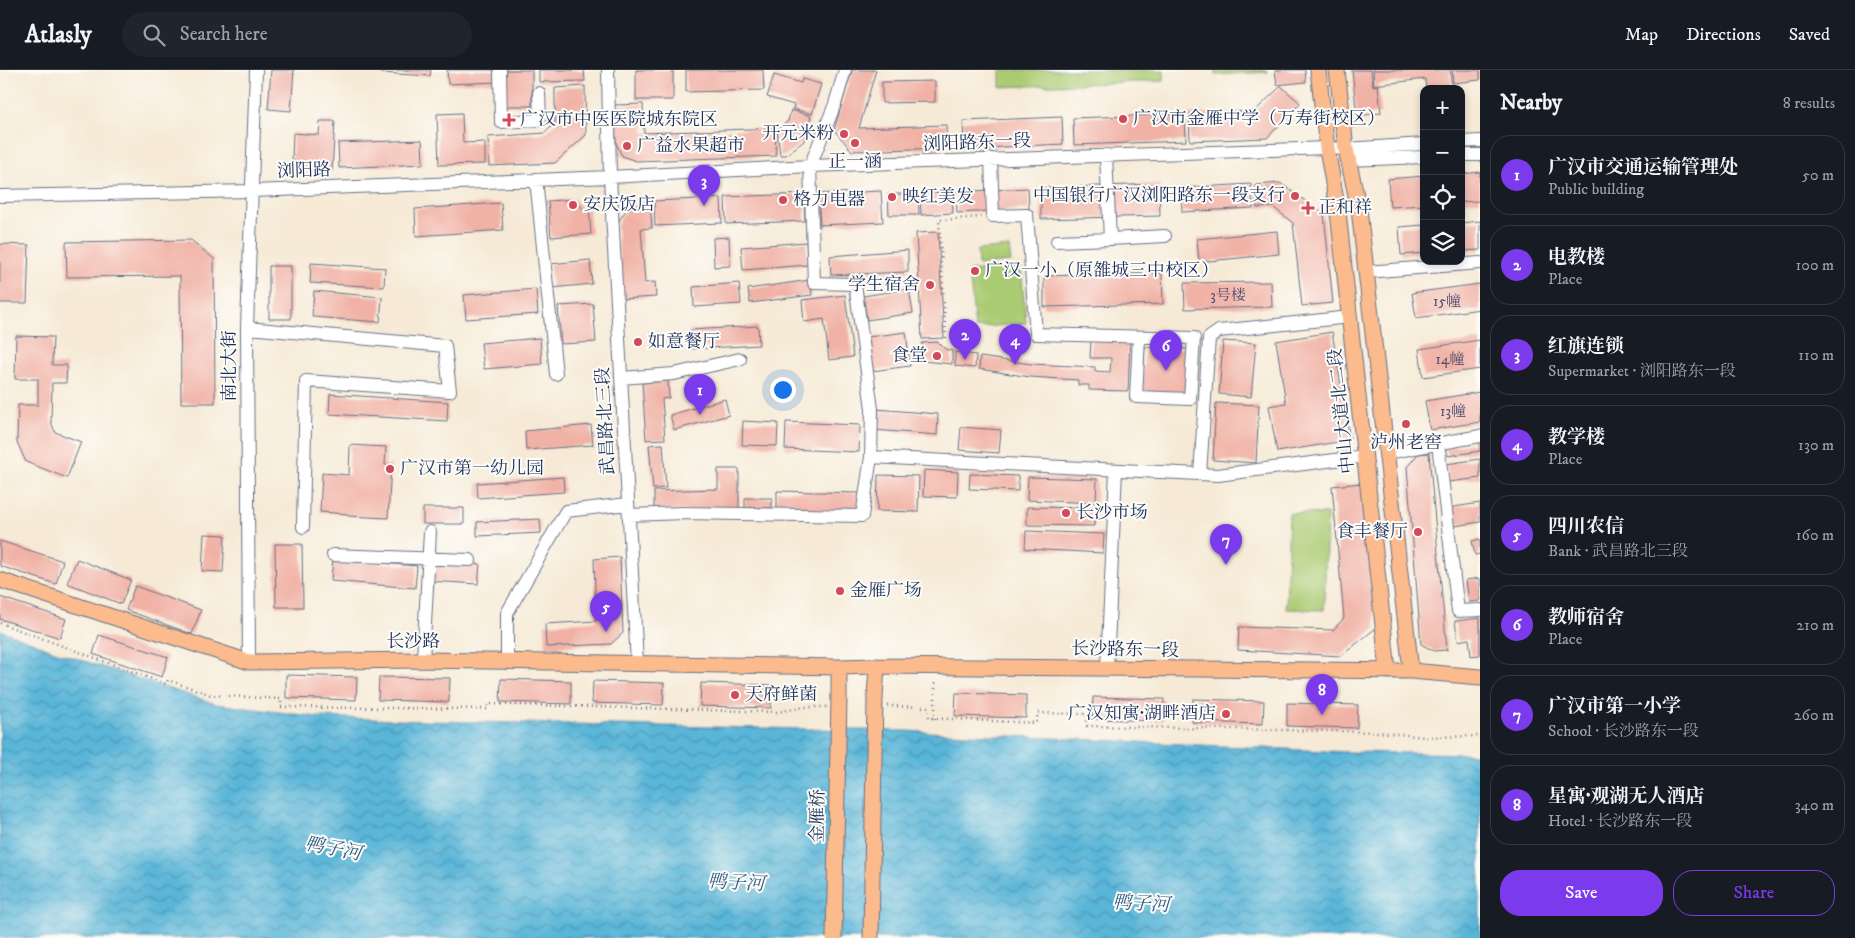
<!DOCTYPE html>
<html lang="en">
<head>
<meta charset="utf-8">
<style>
	:root { --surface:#171b24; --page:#20242c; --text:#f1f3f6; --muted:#9ea1a6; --line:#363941; --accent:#7c3aed }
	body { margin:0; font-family:"IM FELL DW Pica","Noto Serif SC",serif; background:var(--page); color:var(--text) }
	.controls { position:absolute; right:15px; top:15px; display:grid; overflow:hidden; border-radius:10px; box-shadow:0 2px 8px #0003 }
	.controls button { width:45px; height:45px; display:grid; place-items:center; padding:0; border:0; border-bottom:1px solid var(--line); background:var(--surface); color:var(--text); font:25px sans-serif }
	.you { position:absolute; left:782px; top:319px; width:18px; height:18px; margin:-12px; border:4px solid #fff; border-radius:50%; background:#1a73e8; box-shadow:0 0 0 8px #1a73e833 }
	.badge { display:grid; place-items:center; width:32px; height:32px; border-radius:50%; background:var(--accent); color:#fff; font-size:16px; font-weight:700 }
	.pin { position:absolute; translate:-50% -41px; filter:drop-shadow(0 1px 2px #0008) }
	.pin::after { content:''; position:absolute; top:26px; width:18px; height:15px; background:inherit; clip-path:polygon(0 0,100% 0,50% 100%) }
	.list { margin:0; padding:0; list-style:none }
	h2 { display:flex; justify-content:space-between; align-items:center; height:65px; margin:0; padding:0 20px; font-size:21px }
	h2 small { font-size:16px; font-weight:400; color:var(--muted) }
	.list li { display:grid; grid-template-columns:32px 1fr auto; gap:15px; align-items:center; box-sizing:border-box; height:80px; margin:0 10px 10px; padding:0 10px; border:1px solid var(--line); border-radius:20px }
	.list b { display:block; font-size:19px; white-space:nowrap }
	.list p { margin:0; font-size:16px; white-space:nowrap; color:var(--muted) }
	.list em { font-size:16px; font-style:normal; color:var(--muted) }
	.actions { display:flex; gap:10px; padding:15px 20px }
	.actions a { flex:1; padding:11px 0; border:1px solid var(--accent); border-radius:20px; text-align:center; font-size:18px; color:var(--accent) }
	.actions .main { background:var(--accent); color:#fff }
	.icon { flex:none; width:28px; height:28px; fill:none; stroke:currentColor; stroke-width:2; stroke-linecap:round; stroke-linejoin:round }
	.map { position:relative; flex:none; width:1480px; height:868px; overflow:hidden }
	header { display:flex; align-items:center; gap:30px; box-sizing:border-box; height:70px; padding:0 25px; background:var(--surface); border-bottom:1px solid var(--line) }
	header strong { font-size:24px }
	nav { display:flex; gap:28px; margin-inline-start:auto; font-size:18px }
	.search { width:350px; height:45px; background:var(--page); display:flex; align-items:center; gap:12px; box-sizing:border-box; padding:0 18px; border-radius:28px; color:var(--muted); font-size:19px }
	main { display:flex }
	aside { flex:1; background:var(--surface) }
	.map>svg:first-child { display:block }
</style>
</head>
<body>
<header>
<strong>Atlasly</strong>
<div class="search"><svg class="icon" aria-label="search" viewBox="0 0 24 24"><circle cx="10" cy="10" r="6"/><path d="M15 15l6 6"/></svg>Search here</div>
<nav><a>Map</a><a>Directions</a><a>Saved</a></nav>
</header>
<main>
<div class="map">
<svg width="1480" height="868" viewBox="0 0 1480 868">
	<defs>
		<pattern id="water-waves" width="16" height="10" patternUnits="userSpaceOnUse" patternTransform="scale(1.25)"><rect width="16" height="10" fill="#5ab6d8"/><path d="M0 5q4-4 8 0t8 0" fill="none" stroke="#4a94b2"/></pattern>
	</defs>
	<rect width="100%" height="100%" fill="#fdfcf7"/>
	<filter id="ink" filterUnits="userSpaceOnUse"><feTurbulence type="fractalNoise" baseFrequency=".02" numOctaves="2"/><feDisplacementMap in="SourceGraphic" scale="10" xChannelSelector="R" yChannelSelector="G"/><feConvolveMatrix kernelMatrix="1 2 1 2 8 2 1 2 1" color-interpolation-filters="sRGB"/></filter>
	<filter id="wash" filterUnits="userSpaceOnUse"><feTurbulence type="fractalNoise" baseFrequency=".0096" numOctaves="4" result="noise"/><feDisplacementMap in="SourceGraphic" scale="20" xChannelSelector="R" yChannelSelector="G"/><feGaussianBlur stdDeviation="1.12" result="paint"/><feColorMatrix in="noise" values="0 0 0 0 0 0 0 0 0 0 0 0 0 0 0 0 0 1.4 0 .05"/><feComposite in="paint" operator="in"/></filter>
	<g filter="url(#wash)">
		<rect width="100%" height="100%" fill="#f6ead6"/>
		<!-- pitch -->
		<path fill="#abcb72" stroke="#637d68" d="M1000 0H1164V11L1000 17Z
			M1215 0H1267V2L1215 5Z
			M1009 177 1011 192 978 195 977 180Z
			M1021 197 1026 253 975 258 969 201Z
			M1289 443 1327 444 1324 540 1286 539Z"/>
		<!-- water -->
		<path fill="url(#water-waves)" stroke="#3a729b" d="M0 560 63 584 216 634 318 647 425 651 906 661 1349 682 1480 684V868H0Z"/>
		<g id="blocks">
			<!-- building -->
			<path fill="#f1b2a6" d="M271 0H294L291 41 268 39Z
				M381 0H431L430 6 381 3Z
				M447 0H498V12L448 14Z
				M506 0H532V36H506Z
				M539 0H584L585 11 539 12Z
				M636 0H673V30H636Z
				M686 0H763L764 20 686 22Z
				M852 0H876L859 58 946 55 947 78 852 81 834 60Z
				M1275 0H1305L1306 12 1277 15Z
				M1352 0H1371L1373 16 1378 15 1381 43 1357 46Z
				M1373 0H1450L1452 19H1426L1425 9 1374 15Z
				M1452 0H1480V10L1453 13Z
				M774 5 801 13 802 9 821 14 812 44 793 39 794 35 767 27Z
				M935 11V32L882 33V12Z
				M585 16 586 65 555 93 489 96 488 67 545 63 555 53V18Z
				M1281 16 1300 33 1267 68 1190 71 1189 44 1255 41Z
				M643 34 644 63 775 58 776 86 636 91 622 86 616 73 614 35Z
				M791 40 811 46 804 71 786 85H780L777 60 788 51Z
				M462 43 463 73 485 72V94L439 95 437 44Z
				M1185 44 1186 71 1074 75 1073 48Z
				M1062 47 1063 74 964 79 963 51Z
				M320 51H335L332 101 304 99 292 89 293 63 319 65Z
				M422 70 423 94 339 98 338 73Z
				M1480 102V131L1461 132V104Z
				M1424 106V135L1390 137 1388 109Z
				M1280 113 1324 144 1333 233 1302 236 1293 153 1273 137 1257 138 1256 115Z
				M1159 114 1160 146 1041 149V118Z
				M1251 114 1253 138 1182 142 1181 118Z
				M1028 118 1029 139 994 141 993 120Z
				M991 120 992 141 957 143 956 122Z
				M881 121 883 152 820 155 818 124Z
				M952 122 953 143 921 145 920 123Z
				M804 124 805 151 726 154 725 127Z
				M888 124H918L919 145H889Z
				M721 128 722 153 655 156 654 131Z
				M574 129 584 140 589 139 591 164 551 167 548 131Z
				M650 130 652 158 641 159 645 213 655 212 656 227 622 229 617 156 620 149 627 139Z
				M501 133 503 160 416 166 415 139Z
				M1480 151V180L1461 181V153Z
				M1424 155V183L1401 185 1399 157Z
				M1277 161 1279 184 1199 192 1197 169Z
				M938 162 944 268 922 269 916 163Z
				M729 167 730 196 714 197 713 168Z
				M191 170 214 189 215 333H181L180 206 67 207 66 172Z
				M806 172 808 195 743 200 741 177Z
				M0 174 29 175 27 233H0Z
				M908 180V202L831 205 830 186Z
				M590 190 592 214 552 218 550 194Z
				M311 193 385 198 384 217 310 213Z
				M269 196H291V249H269Z
				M1162 203 1163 234 1044 237V206Z
				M810 210 812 225 750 233 748 219Z
				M1271 212 1272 237 1185 239 1184 213Z
				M739 213 741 234 694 237 693 217Z
				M1480 214V239L1416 248 1412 223Z
				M536 219 538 244 466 249 464 225Z
				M909 219 913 243 867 250 863 226Z
				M314 221 382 227 380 252 312 247Z
				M845 225 853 287 829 290 824 249 804 252 802 230Z
				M593 234 596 272 561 274 558 236Z
				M758 256 759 275 692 279 690 260Z
				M906 262 910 296 872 301 868 267Z
				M1332 262 1350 370 1277 382 1269 336 1286 333 1276 271Z
				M16 266 53 267 52 295H67L66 313H52L51 352 55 362 81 372 67 408 26 392 17 372 18 335H38V309H15Z
				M540 268 542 294 484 299 481 273Z
				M1091 270 1130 271 1128 321 1089 320V315H1078V310L1030 307 979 299 980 287 1031 294 1095 297V301L1110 302 1111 288H1090Z
				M1480 270V299L1423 307 1419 279Z
				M1223 271 1256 273 1251 327 1219 324Z
				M938 272 945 279 952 281V294L923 291 922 273Z
				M1145 277 1190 279 1187 324 1142 322Z
				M955 282 976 285 975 298 955 296Z
				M668 311 669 328 662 329 665 369 646 370 642 313Z
				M1480 322V352L1430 360 1425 331Z
				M330 324 448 332 447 351 329 344Z
				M725 329 729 345 674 360 670 345Z
				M1216 333 1259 335 1256 393 1213 390Z
				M876 339 938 344 937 365 874 360Z
				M743 351 778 353 777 376 742 375Z
				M786 352 860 355 859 382 785 379Z
				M591 355 593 375 526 380 525 361Z
				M961 357 1001 360 999 383 959 380Z
				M1480 372V381L1448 386 1446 378Z
				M663 374 666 418 653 419 649 375Z
				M350 375 386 377 385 395H391L388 448 348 446V444L320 442 322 403 349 405Z
				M1429 383 1433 429 1447 580 1434 581 1421 574 1407 397 1418 384Z
				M1480 389V408L1449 412 1446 394Z
				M718 399H739V440L654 441V421L718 419Z
				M924 400 958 402 957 427 923 426Z
				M970 404 1018 406V421L969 419Z
				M878 405 919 406 918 442 877 441Z
				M563 407 564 422 478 428 477 413Z
				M1028 407 1097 409 1096 433 1027 430Z
				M1362 413 1376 558 1341 586 1238 580 1239 557 1333 560 1344 548 1332 416Z
				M777 421 860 423 859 441 777 439Z
				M745 428H772V438H745Z
				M1480 433V452L1449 457 1447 438Z
				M1027 437 1095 438 1094 456 1027 455Z
				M423 438H464V454H423Z
				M540 449 541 463 477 466V452Z
				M1026 461 1104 464 1103 483 1025 479Z
				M204 464 225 465 223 502 202 501Z
				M1480 469V484L1475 485 1472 471Z
				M0 471 63 491 56 514 0 496Z
				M275 474H302L303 537H276Z
				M620 487 623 563 611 574 546 577 545 554 596 551 594 489Z
				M77 489 131 510 121 534 67 513Z
				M333 489 417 496 415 518 331 511Z
				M430 491 480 494 478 514 429 511Z
				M1480 508V531L1469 532 1466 510Z
				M135 516 201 540 192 564 126 540Z
				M0 527 66 549 60 568 0 549Z
				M1480 548V585L1471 586 1469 569 1458 571 1455 551Z
				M99 565 168 587 162 607 93 584Z
				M286 605 357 607 356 630 286 628Z
				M379 607 450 608 449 632 378 630Z
				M501 609 571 611V634L500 632Z
				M593 611 664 613 663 635 592 633Z
				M701 613 771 615V638L700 636Z
				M956 623 1026 625V648L955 646Z
				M1093 627 1164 629 1163 651 1092 649Z
				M1193 629 1264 631 1263 654 1192 652Z
				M1287 633 1358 635 1357 658 1287 656Z"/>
		</g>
	</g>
	<g filter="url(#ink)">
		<use href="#blocks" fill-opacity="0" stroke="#687088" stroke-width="1"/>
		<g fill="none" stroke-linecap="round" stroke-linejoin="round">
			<!-- minor casing -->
			<g stroke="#687088" stroke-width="14">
				<path id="minor" d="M500 0 501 52 540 50 539 23
					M608 0 610 107 637 593
					M1461 72 1480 71
					M1106 85 1110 169 1165 166
					M1461 85H1480
					M991 89 993 146 1027 145 1036 264 1194 268 1190 329 1136 327 1139 267
					M1348 90 1424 87
					M536 109 556 304
					M0 126 252 121 610 107 810 96 1327 78 1346 79 1424 74
					M1057 171 1110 169
					M1366 202 1480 193
					M247 258 445 276 450 321 306 311 303 457
					M621 308 674 304 740 289
					M1438 374 1458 541 1480 540
					M1387 383 1480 366
					M871 387 1218 405 1366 386
					M1200 404 1209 268 1219 261 1350 247
					M629 445 684 443 862 446 871 387 872 339 855 214 814 213 810 96 835 34 845 0
					M333 485 470 490
					M423 590 430 462
					M507 591V543L566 441 628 434
					M249 592 247 258 256 0
					M1107 598 1116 400"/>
			</g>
			<!-- major casing -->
			<g stroke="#687088" stroke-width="17">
				<path id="major" d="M1318 0 1327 78 1338 142 1388 601
					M1337 0 1346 79 1359 139 1411 601
					M0 510 249 592 423 590 839 597 877 596 1411 601 1480 607
					M839 597V626
					M875 627 877 596"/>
			</g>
			<!-- path -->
			<path stroke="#687088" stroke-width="2.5" stroke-dasharray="1 4" stroke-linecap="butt" d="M946 268 939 150 982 147
				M0 553 166 614 168 610 211 625 281 629V637L488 639V634L778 642 804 637H827
				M887 636 928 637 929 648 1036 653 1038 643 1087 644V656L1379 662 1425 667 1480 666
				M935 649V610"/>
			<!-- minor -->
			<use href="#minor" stroke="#fff" stroke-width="12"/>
			<!-- major -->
			<use href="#major" stroke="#fbbb8d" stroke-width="15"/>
			<!-- major-bridge casing -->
			<g stroke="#687088" stroke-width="17" stroke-linecap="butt">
				<path id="major-bridge" d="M834 868 839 626
					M871 868 875 627"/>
			</g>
			<!-- major-bridge -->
			<use href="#major-bridge" stroke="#fbbb8d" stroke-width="15"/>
		</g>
	</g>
	<!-- markers -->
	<g fill="#d1495b" stroke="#fdfcf7" stroke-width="2">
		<circle cx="1123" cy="49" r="5"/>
		<path d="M506.5 42.5h5v5h5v5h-5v5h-5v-5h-5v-5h5z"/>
		<circle cx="844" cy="64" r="5"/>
		<circle cx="855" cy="73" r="5"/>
		<circle cx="627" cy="76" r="5"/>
		<circle cx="1295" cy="126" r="5"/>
		<circle cx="892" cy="127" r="5"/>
		<circle cx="783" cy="130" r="5"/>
		<circle cx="573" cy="135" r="5"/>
		<path d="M1305.5 130.5h5v5h5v5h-5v5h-5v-5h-5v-5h5z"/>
		<circle cx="975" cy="201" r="5"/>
		<circle cx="930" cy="215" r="5"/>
		<circle cx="638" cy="272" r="5"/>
		<circle cx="937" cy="286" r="5"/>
		<circle cx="1406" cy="354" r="5"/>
		<circle cx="390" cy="399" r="5"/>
		<circle cx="1066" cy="443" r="5"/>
		<circle cx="1418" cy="462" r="5"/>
		<circle cx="840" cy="521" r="5"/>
		<circle cx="735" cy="625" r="5"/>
		<circle cx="1226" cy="644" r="5"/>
	</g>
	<g text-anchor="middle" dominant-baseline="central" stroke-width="4" stroke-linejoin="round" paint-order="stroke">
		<!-- number labels -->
		<g font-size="15" fill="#505070">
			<text x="1228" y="225">3号楼</text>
			<text x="1447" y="231">15幢</text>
			<text x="1450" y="289">14幢</text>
			<text x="1453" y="341">13幢</text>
		</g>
		<!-- poi labels -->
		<g font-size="18" fill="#1b2f5e" stroke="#fdfcf7" text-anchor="start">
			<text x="1133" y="49">广汉市金雁中学（万寿街校区）</text>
			<text x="520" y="50">广汉市中医医院城东院区</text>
			<text x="834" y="64" text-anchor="end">开元米粉</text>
			<text x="637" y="76">广益水果超市</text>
			<text x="855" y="92" text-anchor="middle">正一涵</text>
			<text x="1285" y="126" text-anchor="end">中国银行广汉浏阳路东一段支行</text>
			<text x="902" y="127">映红美发</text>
			<text x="793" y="130">格力电器</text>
			<text x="583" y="135">安庆饭店</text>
			<text x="1318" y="138">正和祥</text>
			<text x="985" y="201">广汉一小（原雒城三中校区）</text>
			<text x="920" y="215" text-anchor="end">学生宿舍</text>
			<text x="648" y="272">如意餐厅</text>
			<text x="927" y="286" text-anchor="end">食堂</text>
			<text x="1406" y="373" text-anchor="middle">泸州老窖</text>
			<text x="400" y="399">广汉市第一幼儿园</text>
			<text x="1076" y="443">长沙市场</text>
			<text x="1408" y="462" text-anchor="end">食丰餐厅</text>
			<text x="850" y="521">金雁广场</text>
			<text x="745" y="625">天府鲜菌</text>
			<text x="1216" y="644" text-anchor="end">广汉知寓·湖畔酒店</text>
		</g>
		<!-- street labels -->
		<g font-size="18" fill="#1b2f5e" stroke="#fdfcf7">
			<text transform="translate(977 73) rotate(-2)">浏阳路东一段</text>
			<text transform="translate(304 101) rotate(-2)">浏阳路</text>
			<text transform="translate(230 296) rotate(-90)">南北大街</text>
			<text transform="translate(1342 341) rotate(-96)">中山大道北二段</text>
			<text transform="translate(606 351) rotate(-93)">武昌路北三段</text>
			<text x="413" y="572">长沙路</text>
			<text transform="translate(1125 580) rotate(1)">长沙路东一段</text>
			<text transform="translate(818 746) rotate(-89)">金雁桥</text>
		</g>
		<!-- water labels -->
		<g font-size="19" font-style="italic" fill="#315e89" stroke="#fdfcf7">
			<text transform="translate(333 779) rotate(11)">鸭子河</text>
			<text transform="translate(736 813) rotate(3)">鸭子河</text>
			<text transform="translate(1141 834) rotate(3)">鸭子河</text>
		</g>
	</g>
</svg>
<div class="controls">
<button>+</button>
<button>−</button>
<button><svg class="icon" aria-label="locate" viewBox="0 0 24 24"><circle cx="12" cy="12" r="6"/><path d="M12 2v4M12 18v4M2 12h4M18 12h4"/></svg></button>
<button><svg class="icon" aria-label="layers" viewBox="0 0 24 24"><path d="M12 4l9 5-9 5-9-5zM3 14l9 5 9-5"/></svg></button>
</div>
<div class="you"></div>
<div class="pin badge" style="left:700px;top:345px">1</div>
<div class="pin badge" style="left:965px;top:290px">2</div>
<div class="pin badge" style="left:704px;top:136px">3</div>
<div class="pin badge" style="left:1015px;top:295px">4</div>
<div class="pin badge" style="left:606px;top:562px">5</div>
<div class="pin badge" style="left:1166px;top:301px">6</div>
<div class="pin badge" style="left:1226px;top:495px">7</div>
<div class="pin badge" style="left:1322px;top:645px">8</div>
</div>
<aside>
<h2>Nearby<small>8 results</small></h2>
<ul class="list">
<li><span class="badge">1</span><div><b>广汉市交通运输管理处</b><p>Public building</p></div><em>50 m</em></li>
<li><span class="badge">2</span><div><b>电教楼</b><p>Place</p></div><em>100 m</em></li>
<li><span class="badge">3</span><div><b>红旗连锁</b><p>Supermarket · 浏阳路东一段</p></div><em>110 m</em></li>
<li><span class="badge">4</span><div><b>教学楼</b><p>Place</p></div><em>130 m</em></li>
<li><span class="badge">5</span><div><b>四川农信</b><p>Bank · 武昌路北三段</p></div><em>160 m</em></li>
<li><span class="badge">6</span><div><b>教师宿舍</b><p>Place</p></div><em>210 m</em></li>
<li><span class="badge">7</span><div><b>广汉市第一小学</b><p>School · 长沙路东一段</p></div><em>260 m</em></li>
<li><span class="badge">8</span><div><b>星寓·观湖无人酒店</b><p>Hotel · 长沙路东一段</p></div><em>340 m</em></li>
</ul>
<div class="actions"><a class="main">Save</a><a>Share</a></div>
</aside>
</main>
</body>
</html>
